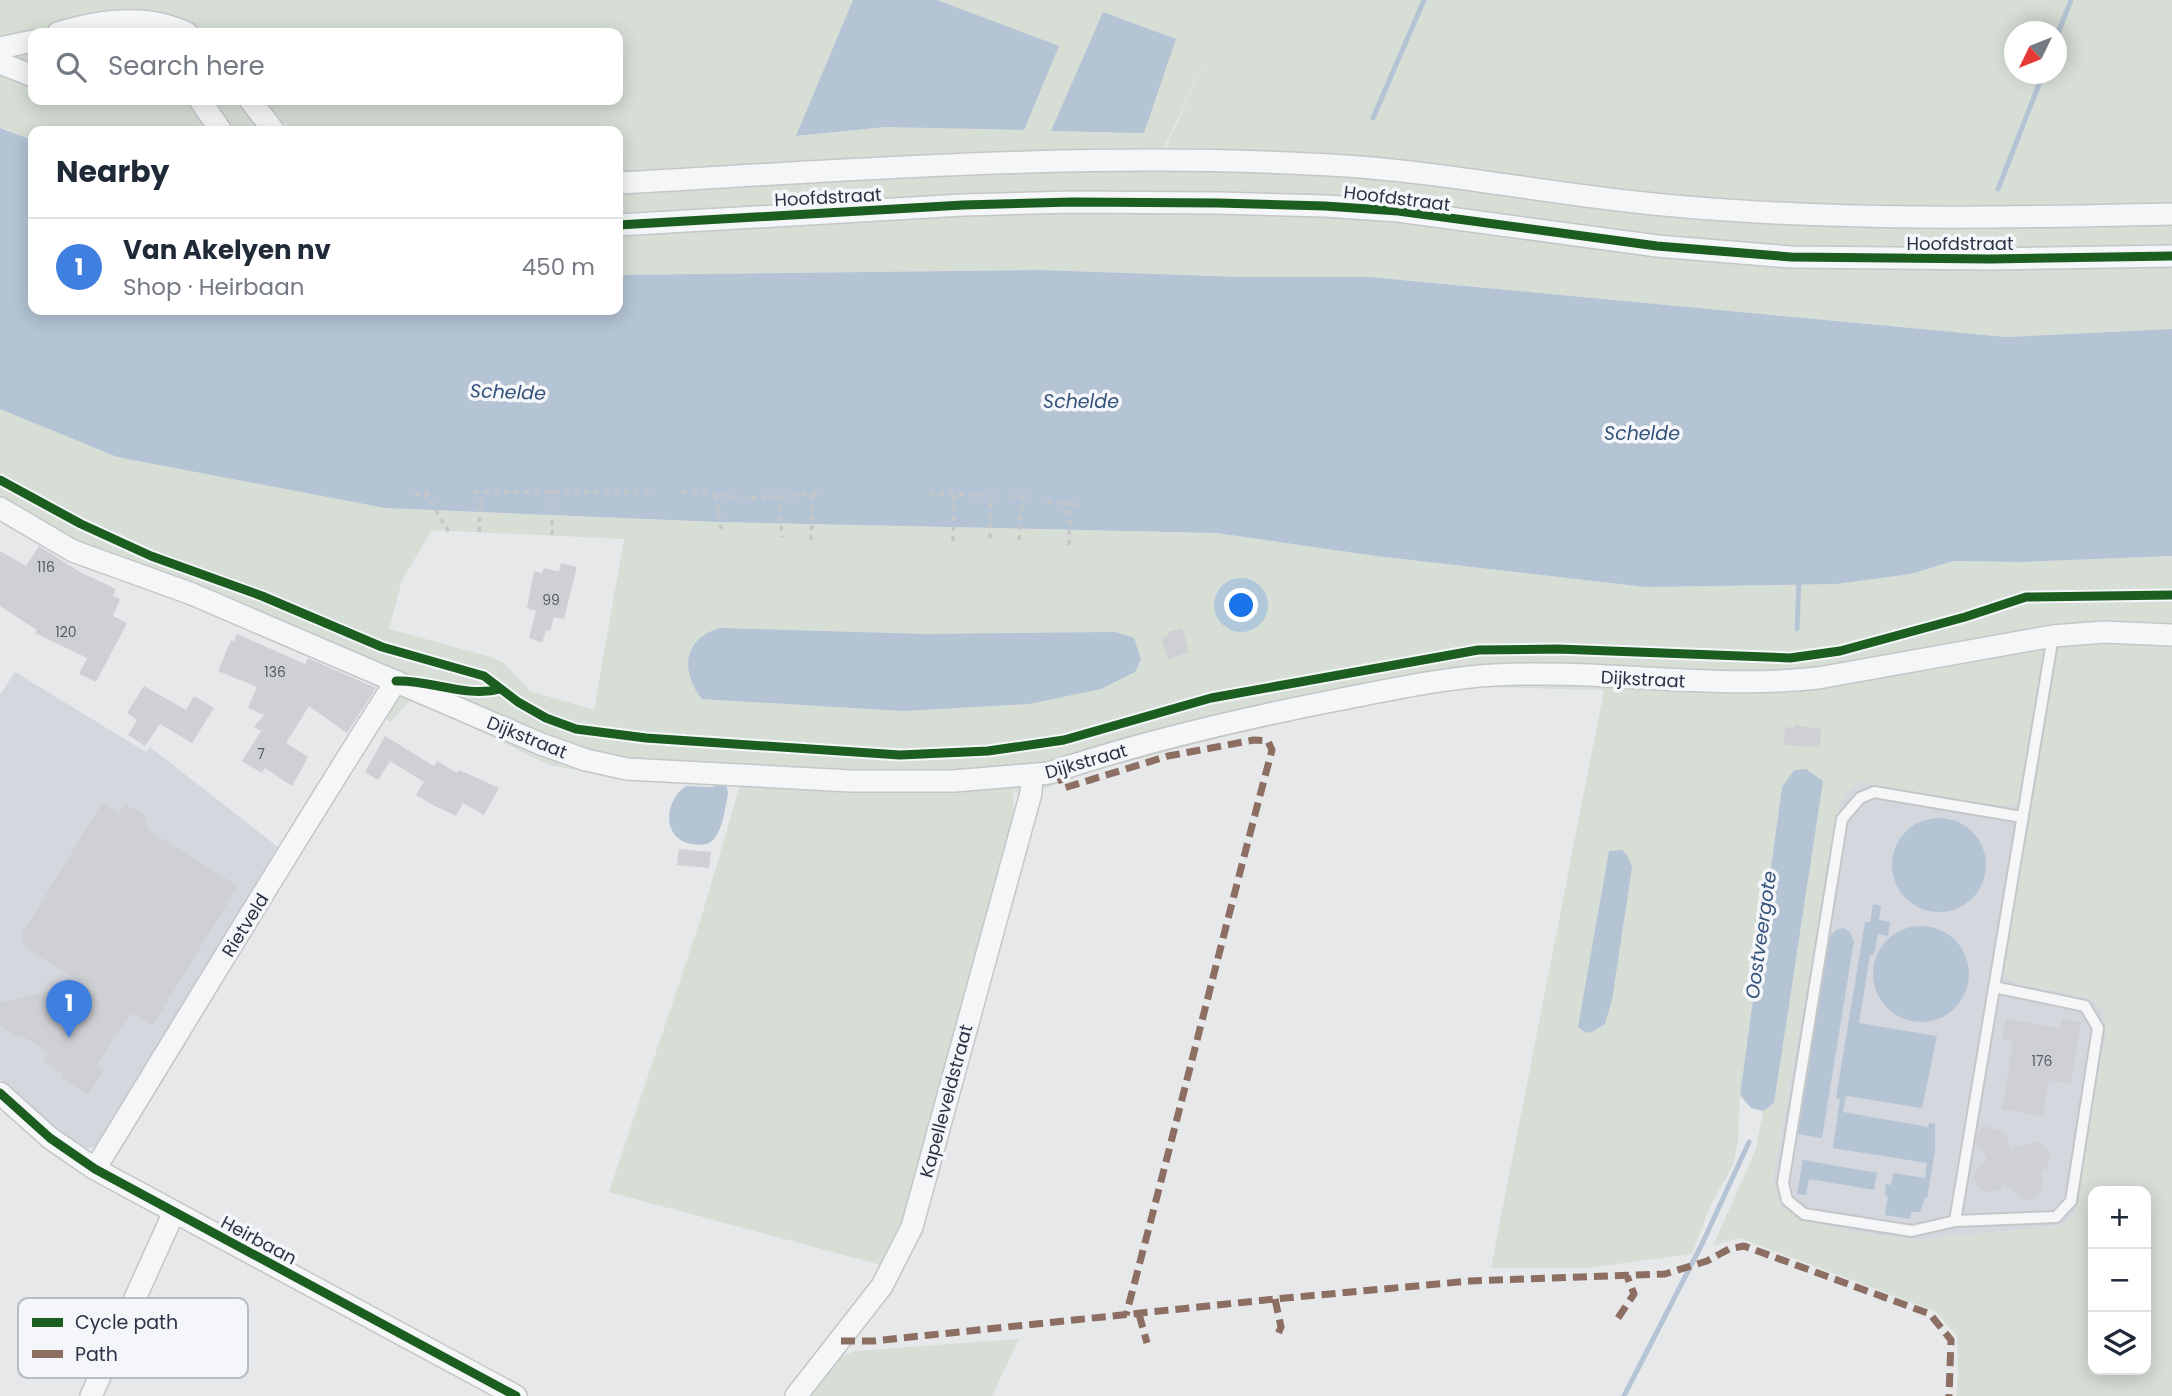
<!DOCTYPE html>
<html lang="en">
<head>
<meta charset="utf-8">
<style>
	:root { --surface:#fff; --page:#f6f6f7; --text:#1f2937; --muted:#747a83; --line:#e0e1e3; --accent:#db2777 }
	body { margin:0; font-family:Poppins,sans-serif; background:var(--page); color:var(--text) }
	.controls { position:absolute; right:21px; bottom:21px; display:grid; overflow:hidden; border-radius:14px; box-shadow:0 4px 18px #0003 }
	.controls button { width:63px; height:63px; display:grid; place-items:center; padding:0; border:0; border-bottom:2px solid var(--line); background:var(--surface); color:var(--text); font:35px sans-serif }
	.compass { position:absolute; left:2004px; top:21px; width:63px; height:63px; border-radius:50%; background:var(--surface); box-shadow:0 4px 18px #0003; rotate:227deg }
	.you { position:absolute; left:1242px; top:606px; width:24px; height:24px; margin:-18px; border:5px solid #fff; border-radius:50%; background:#1a73e8; box-shadow:0 0 0 10px #1a73e833 }
	.badge { display:grid; place-items:center; width:46px; height:46px; border-radius:50%; background:var(--accent); color:#fff; font-size:23px; font-weight:700 }
	.pin { position:absolute; translate:-50% -58px; filter:drop-shadow(0 2px 4px #0008) }
	.pin::after { content:''; position:absolute; top:37px; width:24px; height:21px; background:inherit; clip-path:polygon(0 0,100% 0,50% 100%) }
	.list { margin:0; padding:0; list-style:none }
	h2 { display:flex; justify-content:space-between; align-items:center; height:91px; margin:0; padding:0 28px; font-size:30px }
	h2 small { font-size:23px; font-weight:400; color:var(--muted) }
	.list li { display:grid; grid-template-columns:46px 1fr auto; gap:21px; align-items:center; box-sizing:border-box; height:98px; padding:0 28px; border-top:2px solid var(--line) }
	.list b { display:block; font-size:26px; white-space:nowrap }
	.list p { margin:0; font-size:23px; white-space:nowrap; color:var(--muted) }
	.list em { font-size:23px; font-style:normal; color:var(--muted) }
	.icon { flex:none; width:38px; height:38px; fill:none; stroke:currentColor; stroke-width:2; stroke-linecap:round; stroke-linejoin:round }
	.map { position:relative; flex:none; width:2172px; height:1396px; overflow:hidden }
	.search { position:absolute; background:var(--surface); box-shadow:0 4px 18px #0003; left:28px; top:28px; width:595px; height:77px; display:flex; align-items:center; gap:18px; box-sizing:border-box; padding:0 24px; border-radius:14px; color:var(--muted); font-size:26px }
	.panel { position:absolute; background:var(--surface); box-shadow:0 4px 18px #0003; left:28px; top:126px; width:595px; height:189px; border-radius:14px }
	.map>svg:first-child { display:block }
</style>
</head>
<body>
<div class="map">
<svg width="2172" height="1396" viewBox="0 0 2172 1396">
	<rect width="100%" height="100%" fill="#e6e8ea"/>
	<!-- built -->
	<path fill="#d4d7dd" d="M15 672 146 752 150 747 278 847 99 1146 80 1150 36 1116 0 1079V695Z
		M1859 782 2001 806 2025 802 2024 985 2092 998 2103 1011 2106 1033 2075 1212 2063 1225 1915 1240 1847 1231 1803 1220 1781 1206 1773 1179 1839 805 1847 792Z"/>
	<!-- green -->
	<path fill="#d6ded6" fill-rule="evenodd" d="M0 0H853L797 136 886 127 1058 46 937 0H2172V214L1858 217 1463 180 1160 162 1207 55 1161 155 963 154 618 175V131H296L280 121 261 100H618V33H196L70 25 41 33 0 41ZM2014 32H2056V74H2014Z
		M33 46V100H238L261 131H33V140L0 127V54Z
		M1157 169 1328 174 1462 186 1791 225 2172 222V329L2006 337 1370 277H1241L1041 270 618 275V192L962 173Z
		M0 409 117 457 386 508 719 522 1216 533 1376 556 1645 587 1836 584 1911 574 1953 561 2022 562 2172 556V1396H1956L1958 1378 1957 1336 1935 1311 1739 1238 1713 1246 1756 1149 1763 1111 1774 1103 1806 769 1794 770 1782 787 1740 1095 1738 1142 1733 1165 1711 1204 1692 1254 1586 1268H1491L1604 690 1486 687 1421 694 1232 734 1097 770 1031 793H1013L1014 816 903 1218 881 1265 609 1192 701 918 743 775 664 772 662 782 626 780 549 765 476 729 410 701 390 722 381 715 397 696 410 691 106 561 0 503ZM432 530 624 539 594 710 530 691 504 663 491 657 389 629 402 580ZM1859 782 2001 806 2025 802 1998 967 2011 981 2024 985 2091 998 2103 1011 2106 1033 2075 1212 2063 1225 1915 1240 1847 1231 1803 1220 1781 1206 1773 1179 1839 805 1847 792ZM2093 1191H2146V1370H2093Z
		M1019 1339 992 1396H805L833 1360 855 1351Z"/>
	<!-- water -->
	<path fill="#b4c4d5" d="M853 0H937L1059 46 1024 130 886 127 796 136Z
		M1103 12 1176 39 1144 133 1051 131Z
		M0 128 33 140V310H618V275L1041 270 1241 277H1370L2006 337 2172 329V556L2022 562 1953 561 1911 574 1836 584 1645 587 1376 556 1216 533 719 522 385 508 117 457 0 409Z
		M721 628 926 634 1115 632 1134 638 1141 659 1135 672 1101 689 1029 704 904 711 702 699C680 672 683 637 721 628Z
		M1806 769 1823 781 1774 1103 1763 1111 1751 1108 1740 1095 1782 787 1794 770Z
		M721 783 727 787 728 794C725 807 723 830 713 840 707 846 700 845 692 844 662 839 663 802 686 786L712 787Z
		M1892 865a47 47 0 1 1 94 0a47 47 0 1 1-94 0Z
		M1622 850 1627 855 1632 867 1612 1000 1605 1024 1594 1031 1586 1033 1578 1027 1609 851Z
		M1873 904 1881 906 1879 920 1890 922 1888 936 1878 934 1874 955H1870L1859 1023 1937 1036 1922 1108 1846 1096 1843 1112 1928 1127 1929 1123 1935 1124V1150L1927 1198H1925L1920 1212H1911L1910 1219 1885 1215 1888 1196 1885 1195 1886 1184 1891 1185 1893 1173 1925 1178 1927 1163 1833 1148 1840 1099 1836 1098 1865 922H1870Z
		M1873 974a48 48 0 1 1 96 0a48 48 0 1 1-96 0Z
		M1843 928 1850 932 1854 941 1822 1138 1798 1134 1830 936 1836 930Z
		M1803 1160 1877 1173 1874 1190 1809 1179 1806 1195 1797 1194Z"/>
	<g fill="none" stroke-linecap="round" stroke-linejoin="round">
		<!-- stream -->
		<path stroke="#b4c4d5" stroke-width="5" d="M2056 38 2071 0
			M1373 118 1424 0
			M1998 189 2043 74
			M1797 629 1799 580
			M1624 1396 1702 1244 1749 1142"/>
	</g>
	<!-- building -->
	<path fill="#ced0d3" d="M39 546 80 572 116 589 113 596 120 599 113 616 127 623 96 682 79 674 87 658 35 633 37 630 0 606V551L26 566Z
		M561 563 577 567 564 619 554 617 550 631 546 630 542 643 529 638 536 611 527 608 534 571 542 573 544 568 559 572Z
		M1182 628 1189 652 1168 659 1161 638 1169 635 1168 632Z
		M237 634 305 664 308 658 376 688 347 733 309 706 286 743 308 757 292 786 265 768 262 773 242 761 261 731 254 727 264 715 248 708 257 687 218 671 231 640 234 642Z
		M144 686 186 710 194 696 214 708 192 743 160 724 145 746 128 735 137 720 127 713Z
		M1794 725 1821 729 1820 747 1784 745 1785 727 1794 728Z
		M385 736 434 766 437 761 457 773 459 770 499 788 484 815 463 803 456 816 435 806 416 795 424 782 390 761 378 780 365 772Z
		M102 803 119 813 125 804 144 815 148 830 238 886 152 1026 132 1013 115 1035 97 1065 104 1069 88 1094 62 1078 64 1075 43 1061 49 1052 20 1035 19 1038 0 1026V1003L83 983 25 948 22 934Z
		M679 849 711 852 709 868 677 865Z
		M2006 1019 2060 1028 2062 1019 2081 1022 2071 1084 2048 1080 2042 1116 2002 1109 2013 1042 2002 1040Z
		M1984 1126 2006 1133 2010 1149 2034 1142 2042 1144 2048 1150 2050 1158 2048 1165 2041 1173 2043 1184 2041 1192 2036 1198 2028 1200 2020 1198 2005 1183 1998 1190 1990 1192 1982 1190 1976 1184 1974 1177 1977 1169 1988 1157 1978 1148 1976 1141 1978 1132Z"/>
	<g fill="none" stroke-linecap="round" stroke-linejoin="round">
		<!-- lane casing -->
		<g stroke="#c4c6c8" stroke-width="14">
			<path id="lane" d="M1994 987 2085 1006 2098 1028 2071 1201 2056 1217 1955 1221 2053 636
				M1955 1221 1912 1231 1804 1214 1787 1200 1783 1183 1842 819 1860 798 1874 792 2022 817"/>
		</g>
		<!-- street casing -->
		<g stroke="#c4c6c8" stroke-width="24">
			<path id="street" d="M58 33C99 20 147 14 187 33
				M0 48 33 41
				M0 63 33 76
				M200 100 221 131
				M250 100 274 131
				M618 183C855 170 1092 151 1330 165 1442 171 1552 195 1664 205 1833 221 2002 218 2172 214
				M618 225 963 205 1072 202 1218 203 1325 206 1398 211 1657 246 1791 257 1991 259 2172 256
				M0 508 73 551 192 594 541 744 586 760 627 769 851 781H954L1049 773C1144 741 1240 719 1337 700 1389 690 1442 678 1495 675 1603 669 1710 690 1818 678L2053 636 2104 632 2172 635
				M0 1093 50 1138 95 1169 516 1396
				M95 1169C195 1006 293 842 396 681
				M91 1396 174 1212
				M796 1396 882 1286 912 1227 1031 793 1032 776"/>
		</g>
		<!-- path -->
		<path stroke="#c5c6ca" stroke-width="3.5" stroke-dasharray="5 5" stroke-linecap="butt" d="M474 492 649 493
			M682 492 753 498 822 493
			M425 493 451 535
			M929 493 998 496
			M415 495 432 492
			M716 495 722 534
			M779 496 782 537
			M1012 496 1030 497
			M1046 502 1080 505
			M479 532 481 492
			M552 535V492
			M990 538 991 495
			M811 540 813 494
			M1019 540 1022 497
			M953 541 954 494
			M1069 545 1070 504"/>
		<!-- lane -->
		<use href="#lane" stroke="#f5f6f7" stroke-width="10"/>
		<!-- street -->
		<use href="#street" stroke="#f5f6f7" stroke-width="21"/>
		<!-- quiet -->
		<path stroke="#8d6e63" stroke-width="7" stroke-dasharray="14 7" stroke-linecap="butt" d="M1057 770 1064 788 1168 756 1254 740 1268 741 1272 750C1222 938 1176 1127 1126 1315
			M1275 1299 1281 1327 1276 1339
			M1139 1314 1147 1343
			M1618 1318 1634 1294 1627 1276
			M841 1341H873L1275 1299 1470 1281 1665 1274 1707 1261 1729 1249 1744 1246 1930 1314 1951 1340 1949 1396"/>
		<!-- cycleway casing -->
		<g stroke="#f4f6f9" stroke-width="13">
			<path id="cycleway" d="M618 225 963 205 1072 202 1218 203 1325 206 1398 211 1657 246 1791 257 1991 259 2172 256
				M0 480 81 524 151 556 262 596 382 647 484 676 518 702 546 718 576 729 646 738 900 755 988 751 1064 740 1211 698 1478 650 1558 649 1790 658 1840 651 1965 617 2026 597 2172 595
				M396 681C432 680 465 698 501 689
				M0 1093 50 1138 95 1169 516 1396"/>
		</g>
		<!-- cycleway -->
		<use href="#cycleway" stroke="#1b5e20" stroke-width="9"/>
	</g>
	<g text-anchor="middle" dominant-baseline="central" stroke-width="7" stroke-linejoin="round" paint-order="stroke">
		<!-- number labels -->
		<g font-size="14" fill="#545c69">
			<text x="46" y="567">116</text>
			<text x="551" y="600">99</text>
			<text x="66" y="632">120</text>
			<text x="275" y="672">136</text>
			<text x="261" y="754">7</text>
			<text x="2042" y="1061">176</text>
		</g>
		<!-- street labels -->
		<g font-size="18" fill="#2b3445" stroke="#f4f6f9">
			<text transform="translate(828 197) rotate(-3)">Hoofdstraat</text>
			<text transform="translate(1397 198) rotate(7)">Hoofdstraat</text>
			<text x="1960" y="243">Hoofdstraat</text>
			<text transform="translate(1643 679) rotate(3)">Dijkstraat</text>
			<text transform="translate(527 737) rotate(22)">Dijkstraat</text>
			<text transform="translate(1086 761) rotate(-16)">Dijkstraat</text>
			<text transform="translate(245 925) rotate(-58)">Rietveld</text>
			<text transform="translate(946 1101) rotate(-75)">Kapelleveldstraat</text>
			<text transform="translate(259 1240) rotate(28)">Heirbaan</text>
		</g>
		<!-- water labels -->
		<g font-size="19" font-style="italic" fill="#34527a" stroke="#f4f6f9">
			<text transform="translate(508 392) rotate(2)">Schelde</text>
			<text x="1081" y="401">Schelde</text>
			<text x="1642" y="433">Schelde</text>
			<text transform="translate(1761 935) rotate(-82)">Oostveergote</text>
		</g>
	</g>
	<!-- legend -->
	<rect x="18" y="1298" width="230" height="80" rx="10" fill="#f4f6f9" stroke="#b8bcc3" stroke-width="2"/>
	<rect x="32" y="1318" width="31" height="9" fill="#1b5e20"/>
	<rect x="32" y="1350" width="31" height="8" fill="#8d6e63"/>
	<g font-size="19" fill="#2b3445">
		<text x="75" y="1329">Cycle path</text>
		<text x="75" y="1361">Path</text>
	</g>
</svg>
<div class="controls">
<button>+</button>
<button>−</button>
<button><svg class="icon" aria-label="layers" viewBox="0 0 24 24"><path d="M12 4l9 5-9 5-9-5zM3 14l9 5 9-5"/></svg></button>
</div>
<svg class="compass" viewBox="-18 -18 36 36"><path d="M0-13l5 13h-10z" fill="#e53935"/><path d="M0 13l5-13h-10z" fill="#747a83"/></svg>
<div class="you"></div>
<div class="pin badge" style="left:69px;top:1038px;background:#3f7fe0">1</div>
<div class="search"><svg class="icon" aria-label="search" viewBox="0 0 24 24"><circle cx="10" cy="10" r="6"/><path d="M15 15l6 6"/></svg>Search here</div>
<section class="panel">
<h2>Nearby<small></small></h2>
<ul class="list">
<li><span class="badge" style="background:#3f7fe0">1</span><div><b>Van Akelyen nv</b><p>Shop · Heirbaan</p></div><em>450 m</em></li>
</ul>
</section>
</div>
</body>
</html>
